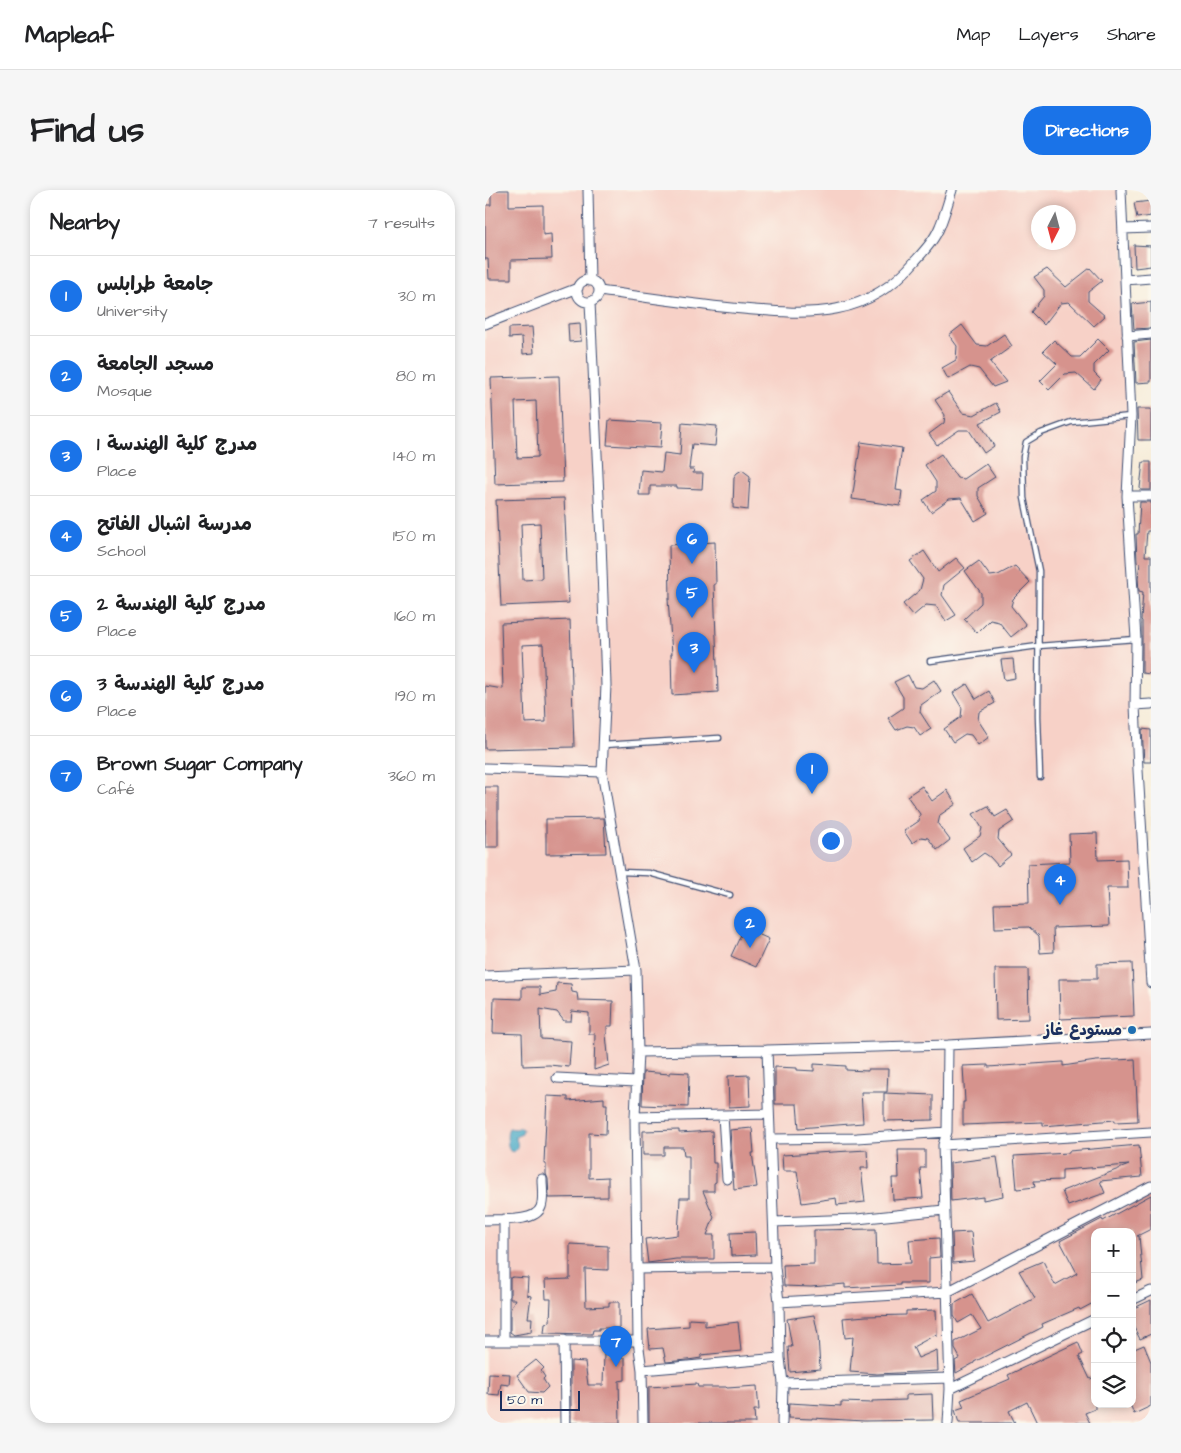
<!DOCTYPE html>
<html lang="en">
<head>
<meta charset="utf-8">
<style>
	:root { --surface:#fff; --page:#f6f6f6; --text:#202124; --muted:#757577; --line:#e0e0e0; --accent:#1a73e8 }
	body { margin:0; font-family:"Architects Daughter","Playpen Sans Arabic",sans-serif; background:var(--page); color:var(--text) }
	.controls { position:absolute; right:15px; bottom:15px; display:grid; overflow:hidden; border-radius:10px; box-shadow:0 2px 8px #0003 }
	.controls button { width:45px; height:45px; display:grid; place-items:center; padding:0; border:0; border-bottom:1px solid var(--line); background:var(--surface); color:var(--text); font:25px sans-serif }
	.compass { position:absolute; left:546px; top:15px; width:45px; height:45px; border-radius:50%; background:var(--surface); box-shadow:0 2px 8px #0003; rotate:186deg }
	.scale { position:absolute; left:15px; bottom:12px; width:80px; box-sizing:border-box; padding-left:5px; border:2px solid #1b2f5e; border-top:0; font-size:14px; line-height:18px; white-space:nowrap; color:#1b2f5e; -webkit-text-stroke:4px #fbf7ec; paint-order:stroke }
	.you { position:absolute; left:345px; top:650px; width:18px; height:18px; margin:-12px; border:4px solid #fff; border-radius:50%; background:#1a73e8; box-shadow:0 0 0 8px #1a73e833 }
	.badge { display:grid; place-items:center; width:32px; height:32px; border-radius:50%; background:var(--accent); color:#fff; font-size:16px; font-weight:700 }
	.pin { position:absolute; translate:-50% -41px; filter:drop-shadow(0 1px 2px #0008) }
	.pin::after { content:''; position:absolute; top:26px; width:18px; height:15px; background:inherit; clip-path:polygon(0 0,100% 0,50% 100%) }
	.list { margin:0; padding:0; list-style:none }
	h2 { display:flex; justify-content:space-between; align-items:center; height:65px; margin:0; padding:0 20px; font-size:21px }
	h2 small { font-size:16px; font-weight:400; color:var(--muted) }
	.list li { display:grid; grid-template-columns:32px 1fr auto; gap:15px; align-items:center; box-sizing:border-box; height:80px; padding:0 20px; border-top:1px solid var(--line) }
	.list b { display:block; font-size:19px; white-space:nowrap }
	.list p { margin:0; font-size:16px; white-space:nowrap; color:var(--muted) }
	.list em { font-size:16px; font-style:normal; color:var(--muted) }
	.icon { flex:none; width:28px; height:28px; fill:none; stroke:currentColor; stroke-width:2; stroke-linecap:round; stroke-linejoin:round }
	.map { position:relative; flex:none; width:666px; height:1233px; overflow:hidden; border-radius:20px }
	header { display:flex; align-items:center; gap:30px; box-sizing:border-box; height:70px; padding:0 25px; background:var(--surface); border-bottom:1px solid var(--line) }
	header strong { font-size:24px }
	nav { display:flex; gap:28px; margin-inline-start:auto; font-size:18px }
	.intro { display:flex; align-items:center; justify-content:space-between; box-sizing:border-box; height:120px; padding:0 30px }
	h1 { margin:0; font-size:35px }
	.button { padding:12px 22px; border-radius:20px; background:var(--accent); color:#fff; font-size:18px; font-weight:700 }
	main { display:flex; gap:30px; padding:0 30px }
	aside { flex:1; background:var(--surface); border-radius:20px; box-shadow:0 2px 8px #0003 }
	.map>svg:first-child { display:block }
</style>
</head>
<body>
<header>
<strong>Mapleaf</strong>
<nav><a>Map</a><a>Layers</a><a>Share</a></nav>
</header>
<div class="intro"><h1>Find us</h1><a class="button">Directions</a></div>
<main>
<aside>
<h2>Nearby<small>7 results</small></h2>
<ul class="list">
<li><span class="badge">1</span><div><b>جامعة طرابلس</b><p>University</p></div><em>30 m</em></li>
<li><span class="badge">2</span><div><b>مسجد الجامعة</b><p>Mosque</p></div><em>80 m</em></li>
<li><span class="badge">3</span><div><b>مدرج كلية الهندسة 1</b><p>Place</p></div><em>140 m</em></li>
<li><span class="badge">4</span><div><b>مدرسة اشبال الفاتح</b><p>School</p></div><em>150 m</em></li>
<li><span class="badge">5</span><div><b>مدرج كلية الهندسة 2</b><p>Place</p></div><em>160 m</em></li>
<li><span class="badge">6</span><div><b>مدرج كلية الهندسة 3</b><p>Place</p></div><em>190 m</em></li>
<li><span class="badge">7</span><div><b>Brown Sugar Company</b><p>Café</p></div><em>360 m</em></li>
</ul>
</aside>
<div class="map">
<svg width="666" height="1233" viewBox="0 0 666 1233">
	<rect width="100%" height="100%" fill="#fbf7ec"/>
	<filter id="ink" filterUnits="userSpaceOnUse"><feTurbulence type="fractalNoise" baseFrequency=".02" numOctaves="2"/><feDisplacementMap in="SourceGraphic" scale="10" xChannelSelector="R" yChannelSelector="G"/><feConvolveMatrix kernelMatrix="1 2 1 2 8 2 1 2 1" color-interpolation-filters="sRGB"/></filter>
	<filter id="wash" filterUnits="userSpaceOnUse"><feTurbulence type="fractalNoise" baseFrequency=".0096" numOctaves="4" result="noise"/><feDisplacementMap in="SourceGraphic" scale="20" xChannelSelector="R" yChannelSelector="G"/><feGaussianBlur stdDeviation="1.12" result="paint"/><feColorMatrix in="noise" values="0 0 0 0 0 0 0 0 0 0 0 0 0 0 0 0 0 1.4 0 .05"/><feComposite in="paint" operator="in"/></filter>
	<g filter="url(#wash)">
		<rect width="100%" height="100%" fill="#f6ebd7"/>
		<!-- built -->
		<path fill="#f7d1c7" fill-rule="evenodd" d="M0 0H636L646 226 642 306 666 793V1233H0ZM554 22H584V52H554ZM610 1042H647V1214H610Z"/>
		<!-- water -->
		<path fill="#47a9c6" stroke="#316c92" d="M35 937 38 939 37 944 30 947C33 953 34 957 29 962L25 961C22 956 21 943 24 938L31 939Z"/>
		<g id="blocks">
			<!-- building -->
			<path fill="#d6938d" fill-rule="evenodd" d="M6 0H24V16L58 15V45L66 44 67 69 26 70V89H4L3 69H0V15H6Z
				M666 11V26L652 28 649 13Z
				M649 55 666 56V76L650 78Z
				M605 78 617 91 603 102V111L620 126 609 136 584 112 576 113 559 135 546 122 559 106V100L549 87 562 79 581 97Z
				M666 112V138L649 139 647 114Z
				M95 133 96 151 84 152 83 134Z
				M477 135 492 155 502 156 519 144 527 156 505 172 521 192 508 197 494 179 485 177 463 189 457 178 471 170 472 156 464 145Z
				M47 137 49 163 38 164 37 147 24 148V138Z
				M613 149 624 160 609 175V183L616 190 609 199 591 183 580 184 564 200 555 191 572 174 558 161 569 150 587 167H595Z
				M666 150V192L651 193 649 152Z
				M74 186 78 292 10 294 6 188ZM51 211 53 267 32 268 30 212Z
				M463 202 478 223 489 225 511 213 516 222 495 233 509 256 499 263 484 240H474L452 255 444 244 459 233 460 225 450 210Z
				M652 219H666V250H653Z
				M124 230 177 233 175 258 122 255Z
				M197 233 232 236 230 256 207 254 204 279H209L208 283H218L217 299 192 298V296H165V305H154L156 280 177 282 179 263 195 265Z
				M376 252 417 258 411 300 417 301 415 316 367 309Z
				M456 264 472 288 479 289 501 274 510 287 493 298V306L503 323 490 331 476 308 464 309 446 322 438 310 451 301V292L440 275Z
				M658 272H666V300H656L655 298Z
				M257 280 265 286 263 320 248 318 249 287 252 283Z
				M79 308 84 413 16 416 11 310ZM55 333 57 389 38 390 36 334Z
				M655 312H666V341H662L660 366H666V484L657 483V431L656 430 658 402 654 401 653 388 655 373 652 372 651 344H653Z
				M230 352 231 394H229L233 502 187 505 186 464H187L183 409H185L184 355Z
				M439 361 453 382 471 368 480 378 459 395 457 405 471 425 461 431 451 416 441 415 428 426 418 414 435 400 438 389 425 371Z
				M494 371 505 386 513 385 530 376 545 392 528 409 526 416 541 435 526 447 514 432 505 430 492 443 479 429 496 413V403L480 381Z
				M85 430 89 557 0 559V496L18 499 16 433ZM58 454 61 532 40 533 37 455Z
				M528 469 530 488 519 490 516 470Z
				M423 485 429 497 437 498 449 490 456 501 436 515 435 522 446 539 435 546 429 537 422 536 411 540 403 528 418 518V507L409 492Z
				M482 494 491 509 504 501 510 513 494 522 493 530 504 547 493 555 486 545 480 544 468 552 459 539 476 527 477 518 468 503Z
				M657 539 666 540V572H659Z
				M437 596 447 611 462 600 471 614 455 625 453 634 465 650 452 660 443 648 436 647 427 653 419 641 434 631 435 624 422 606Z
				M0 597H13V657H0Z
				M503 616 510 627 522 620 529 631 514 641 513 649 526 665 513 676 505 667 499 663 487 672 478 658 495 646 497 638 488 624Z
				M119 628 121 663 61 664V629Z
				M612 643 613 670 642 669 643 698H622L624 736 568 738 569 762 555 763 554 746 544 737 510 738 509 714 544 713 543 674 585 672 584 644Z
				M259 738 284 749 271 777 246 766Z
				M647 773 649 826 575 829 574 789H612V774Z
				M510 779H543L544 829 511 830Z
				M72 793 86 794 87 802 92 803 93 810 128 811 127 836H122V844H121L124 875 109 880 110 844H104V823L87 821 86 831H79L72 822 55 819 56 849 86 851 84 877 64 875 38 876 37 844 8 843 9 808 37 809V797H55V805L71 802Z
				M650 869 653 931 630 932V930L558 936V932L478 935V912H480L478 876 503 875V877L578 872V876L611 871Z
				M329 874 361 876V880L383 881V879H403L402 902H376L378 933 314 938 312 914H290V877L312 878V880L329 881Z
				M158 882 185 884V882L204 883 203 917 157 915Z
				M264 885 265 916 244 917 243 886Z
				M399 903 448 905V930L399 931Z
				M62 906 83 907V911L119 908V914H122L121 944 104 943V988L123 987V1007L64 1008 63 989 61 984V974L59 973Z
				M267 938 269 963H267L272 997 249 1000 245 940Z
				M194 940V943L227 941 228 973H231V992L229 993V1001H218L229 1027 222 1045H229V1069H191L163 1073 160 1049 193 1045 195 1008H204V966H199L198 957H179V965H158V941Z
				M654 955 657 987 615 991 620 1003 583 1016 577 1001 644 975 577 980V990L549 991 550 997 532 999 529 966 584 963V961Z
				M382 960 383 978H376L380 1012 352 1015 351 1008 317 1013 312 981H298L297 965Z
				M413 960H440V978H435L438 1008 408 1010 407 988H414Z
				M512 967 518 1006 498 1010V1007L466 1011 465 973Z
				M666 1005V1039L652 1046H654L658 1090 647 1094V1042H610V1112L595 1120 594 1118 557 1134 558 1137 489 1172V1173L471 1183 470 1171 475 1168 470 1159V1152L496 1139 487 1125 473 1133 469 1126V1114L487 1104 503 1133 550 1108 534 1081 558 1071 570 1095 592 1083 575 1051 617 1029 618 1031Z
				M391 1039 392 1074 426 1073 424 1050 454 1048 455 1067 444 1068V1093H415V1095L360 1098V1094L326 1097 299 1096 298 1075 329 1074V1040Z
				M270 1042 271 1065 246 1066 245 1043Z
				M486 1042 489 1071 468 1073 467 1043Z
				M85 1054 123 1056V1080L100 1079 101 1117 124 1116V1112H134V1138H114V1140H108L107 1144 59 1143 60 1134 65 1132 66 1109H61L60 1090 85 1089Z
				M28 1087 43 1088 42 1105 46 1106 43 1128H47L46 1142 29 1145 25 1142V1120L30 1109H25V1088Z
				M666 1110V1144L655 1149 647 1134V1119Z
				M451 1120 452 1147 450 1145 428 1157 433 1168 452 1160 453 1181 392 1184 365 1182 368 1147 360 1148 358 1128 381 1126 421 1125V1121Z
				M329 1125 333 1145 335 1179 305 1182 303 1157H307L302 1129Z
				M204 1129 220 1130V1136L253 1132 256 1161 216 1165V1168L203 1170 181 1172 178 1158 165 1159 163 1139 204 1136Z
				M593 1152 598 1164 594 1166 605 1189 610 1187V1219L600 1223 605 1233H552L542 1212 524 1221 530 1233H474L470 1220 479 1217 476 1210 525 1189 523 1185Z
				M659 1155 666 1172V1216L649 1224 645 1214H647V1160Z
				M119 1164H133V1168H140V1190L134 1191 135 1233H86V1171L100 1172 103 1195H118Z
				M51 1170 59 1178 56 1181 60 1187 58 1189 63 1197 57 1203 44 1202 32 1185Z
				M4 1183 25 1184 24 1195 16 1194 14 1205 3 1204Z
				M212 1194 213 1197H241L242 1198 272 1196 274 1220H269L270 1233H164V1197Z
				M447 1204 448 1230 379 1231 327 1228V1229L303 1228 304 1213 356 1216V1212L387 1213V1211L421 1210V1205Z"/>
		</g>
	</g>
	<g filter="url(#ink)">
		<use href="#blocks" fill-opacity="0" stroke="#3c4b70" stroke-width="1"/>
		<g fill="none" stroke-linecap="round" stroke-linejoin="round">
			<!-- lane casing -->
			<g stroke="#3c4b70" stroke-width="7">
				<path id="lane" d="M445 471 553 456 651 449
					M118 555 234 548
					M555 587 553 526 554 381 539 308 538 267 541 252 556 243 586 232 646 226
					M135 682 164 683 245 705"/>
			</g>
			<!-- street casing -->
			<g stroke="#3c4b70" stroke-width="11">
				<path id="street" d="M103 0 105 91
					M636 0 646 226 642 306 651 449 650 515 653 580 666 793
					M638 39 666 38
					M640 90 666 88
					M92 101a11 11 0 1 1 22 0a11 11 0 1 1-22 0Z
					M114 101C162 107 210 115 258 119 326 125 382 129 431 70 440 60 450 49 455 36 460 24 463 12 467 0
					M105 112 116 351 121 495 117 582 151 780 153 862 150 927 153 1151 157 1180 158 1233
					M0 134 93 98
					M642 146 666 144
					M642 306H666
					M650 515 666 514
					M0 578 117 582
					M0 786 151 780
					M463 855 462 942 458 955 465 1199 463 1233
					M282 860 290 1077 294 1112 295 1168 298 1193 297 1233
					M153 862 282 860 463 855 666 844
					M72 888 151 892
					M238 926 242 989
					M150 927 283 924
					M285 949 372 948 462 942
					M458 955 666 942
					M19 1029V1151
					M0 1030C14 1029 50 1033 56 1017 59 1009 57 998 57 989
					M289 1032 372 1029 459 1020
					M152 1079 290 1077
					M647 1110 666 1101
					M294 1112 462 1102 666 996
					M79 1150 80 1233
					M0 1151H153
					M157 1180 295 1168
					M298 1193 465 1188
					M465 1199 610 1129"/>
			</g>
			<!-- lane -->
			<use href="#lane" stroke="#fff" stroke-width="4.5"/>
			<!-- street -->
			<use href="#street" stroke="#fff" stroke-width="9"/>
		</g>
	</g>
	<!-- markers -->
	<circle fill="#1f6fb2" stroke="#fbf7ec" stroke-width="2" cx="647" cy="840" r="5"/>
	<g text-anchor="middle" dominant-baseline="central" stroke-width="4" stroke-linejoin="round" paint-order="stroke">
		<!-- poi labels -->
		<g font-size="16" font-weight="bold" fill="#1b2f5e" stroke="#fbf7ec" text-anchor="end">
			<text x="637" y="840">مستودع غاز</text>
		</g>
	</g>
</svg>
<div class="controls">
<button>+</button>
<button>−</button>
<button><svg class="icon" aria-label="locate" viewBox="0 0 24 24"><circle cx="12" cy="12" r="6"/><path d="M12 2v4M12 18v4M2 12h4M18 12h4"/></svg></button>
<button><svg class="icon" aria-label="layers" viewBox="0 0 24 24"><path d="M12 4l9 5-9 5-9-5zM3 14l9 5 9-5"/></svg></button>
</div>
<svg class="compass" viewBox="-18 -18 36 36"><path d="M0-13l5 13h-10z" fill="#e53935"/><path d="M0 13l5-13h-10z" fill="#757577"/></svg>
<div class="scale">50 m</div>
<div class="you"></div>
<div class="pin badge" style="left:327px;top:604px">1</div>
<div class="pin badge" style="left:265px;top:758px">2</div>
<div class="pin badge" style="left:209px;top:483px">3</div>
<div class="pin badge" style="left:575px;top:715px">4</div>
<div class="pin badge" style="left:207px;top:428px">5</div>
<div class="pin badge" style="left:207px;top:374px">6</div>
<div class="pin badge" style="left:131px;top:1177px">7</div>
</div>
</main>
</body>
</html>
